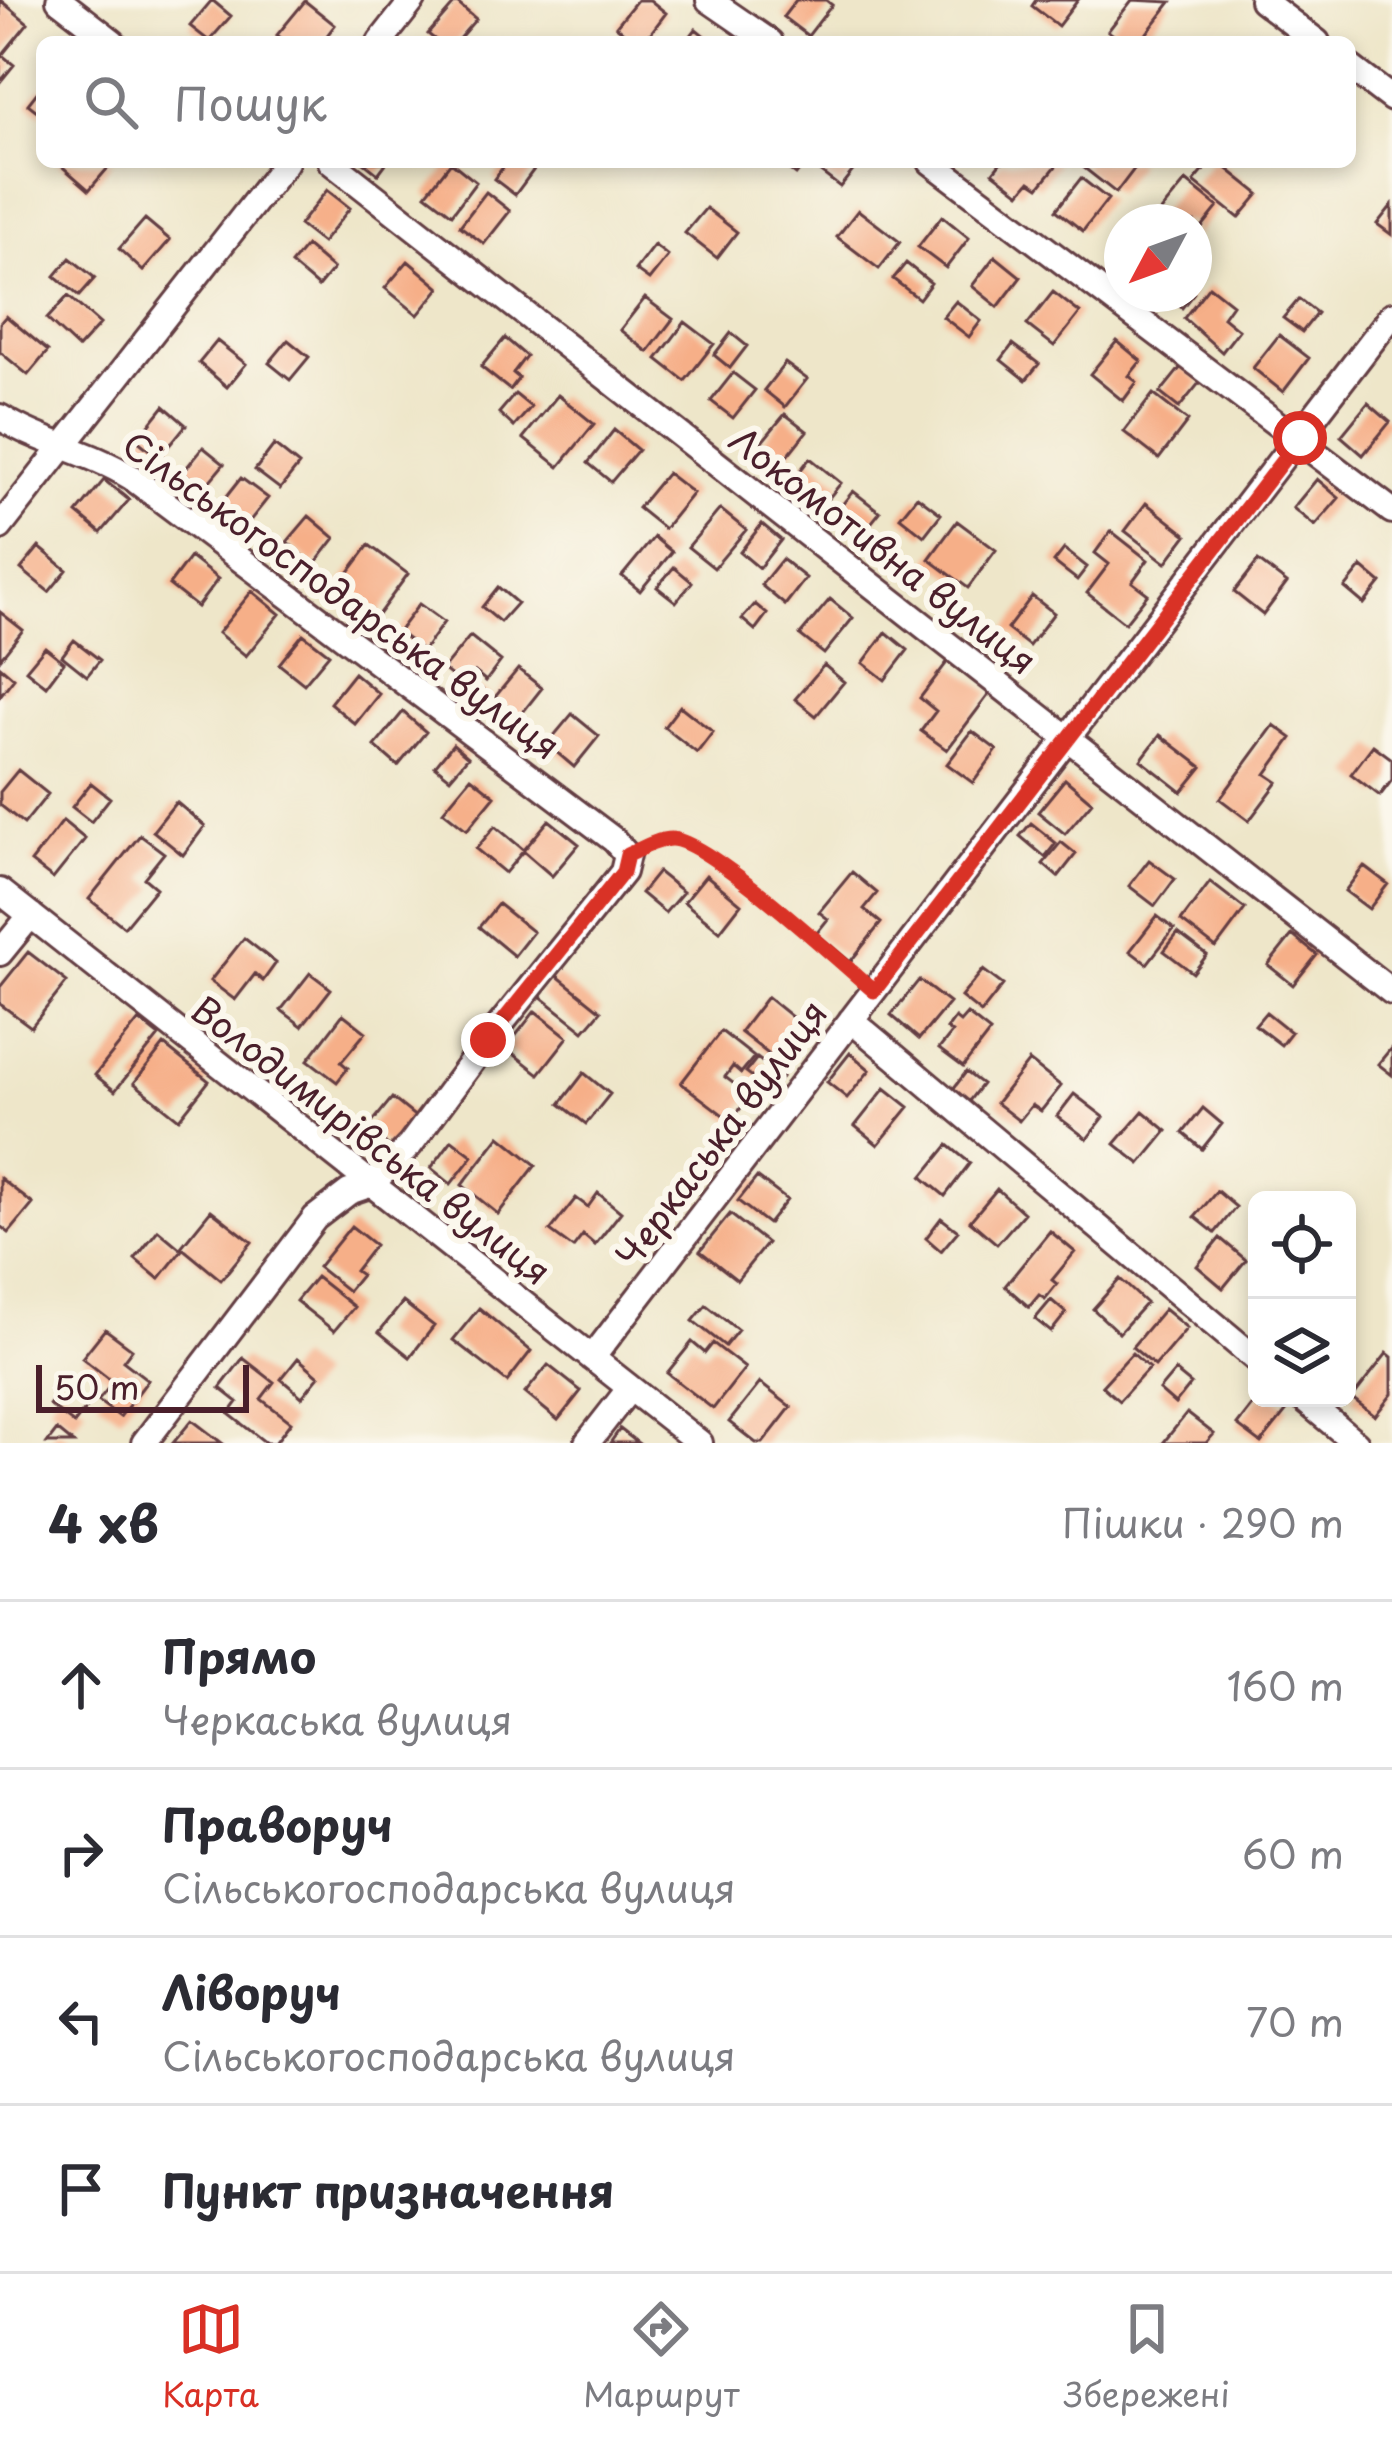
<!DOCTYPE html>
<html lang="uk">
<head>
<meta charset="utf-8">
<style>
	:root { --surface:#fff; --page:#f7f7f7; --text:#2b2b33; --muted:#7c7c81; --line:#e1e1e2; --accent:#d93025 }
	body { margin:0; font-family:"Playpen Sans",sans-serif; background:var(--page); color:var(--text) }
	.controls { position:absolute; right:36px; bottom:36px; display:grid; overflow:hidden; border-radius:18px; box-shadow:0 6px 18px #0003 }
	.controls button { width:108px; height:108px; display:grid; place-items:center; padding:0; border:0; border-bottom:3px solid var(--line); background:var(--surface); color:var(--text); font:60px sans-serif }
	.compass { position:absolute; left:1104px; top:204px; width:108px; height:108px; border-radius:50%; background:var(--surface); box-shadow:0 6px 18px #0003; rotate:229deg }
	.scale { position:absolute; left:36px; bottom:30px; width:213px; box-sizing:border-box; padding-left:12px; border:6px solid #4a1f2b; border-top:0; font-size:33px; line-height:42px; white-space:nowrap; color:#4a1f2b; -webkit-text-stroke:9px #fbf7ec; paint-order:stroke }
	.stop { position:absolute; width:36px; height:36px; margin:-27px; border:9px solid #d93025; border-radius:50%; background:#fff }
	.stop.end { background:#d93025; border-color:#fff; box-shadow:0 3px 12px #0008 }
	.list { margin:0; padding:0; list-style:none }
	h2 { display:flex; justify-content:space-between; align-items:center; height:156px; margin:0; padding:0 48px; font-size:51px }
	h2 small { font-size:39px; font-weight:400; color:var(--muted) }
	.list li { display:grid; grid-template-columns:78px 1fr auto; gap:36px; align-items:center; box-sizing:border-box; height:168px; padding:0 48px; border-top:3px solid var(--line) }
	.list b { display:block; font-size:45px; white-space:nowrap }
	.list p { margin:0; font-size:39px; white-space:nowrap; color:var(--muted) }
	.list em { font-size:39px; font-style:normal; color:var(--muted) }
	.icon { flex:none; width:66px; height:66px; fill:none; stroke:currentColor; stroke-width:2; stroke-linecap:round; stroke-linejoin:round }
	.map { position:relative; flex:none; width:1392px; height:1443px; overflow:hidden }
	.search { position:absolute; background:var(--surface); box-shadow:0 6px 18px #0003; left:36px; right:36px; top:36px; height:132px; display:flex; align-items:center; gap:30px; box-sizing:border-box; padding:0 42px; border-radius:18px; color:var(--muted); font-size:45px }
	.sheet { height:828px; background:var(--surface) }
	nav { display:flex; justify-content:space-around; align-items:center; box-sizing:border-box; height:168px; border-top:3px solid var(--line); background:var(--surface); font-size:33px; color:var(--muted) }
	nav a { display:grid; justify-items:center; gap:6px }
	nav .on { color:var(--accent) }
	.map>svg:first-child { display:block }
</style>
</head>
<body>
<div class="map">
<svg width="1392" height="1443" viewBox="0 0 1392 1443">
	<rect width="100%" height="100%" fill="#fbf7ec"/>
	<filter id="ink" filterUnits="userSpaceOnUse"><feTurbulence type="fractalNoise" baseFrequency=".00833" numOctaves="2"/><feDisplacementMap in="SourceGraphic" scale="24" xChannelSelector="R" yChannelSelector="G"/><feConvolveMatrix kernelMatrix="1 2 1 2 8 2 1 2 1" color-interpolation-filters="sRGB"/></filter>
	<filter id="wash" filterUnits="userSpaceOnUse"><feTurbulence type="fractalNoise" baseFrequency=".004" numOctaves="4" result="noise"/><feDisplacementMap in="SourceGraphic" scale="48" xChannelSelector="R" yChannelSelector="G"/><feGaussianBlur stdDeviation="2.7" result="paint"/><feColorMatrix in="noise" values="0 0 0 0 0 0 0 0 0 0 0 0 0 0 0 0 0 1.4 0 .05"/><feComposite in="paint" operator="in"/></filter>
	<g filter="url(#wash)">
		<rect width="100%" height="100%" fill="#eee6c9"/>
		<g id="blocks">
			<!-- building -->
			<path fill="#f6af88" d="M0 0 28 23 2 55 14 65 0 82Z
				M212 0 231 16 209 41 190 26Z
				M637 0H650L666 13 644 42H636L616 26Z
				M796 0H826L832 5 808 36 783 17Z
				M1036 0H1078L1058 26 1032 6Z
				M1132 0 1171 2 1140 42H1123L1108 31Z
				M305 1 335 25 322 42H286L277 35Z
				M456 2 476 19 456 42H438L428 34Z
				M696 29 712 42H686Z
				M42 86V115L28 104Z
				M57 162H113L89 190Z
				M363 162H387L378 174Z
				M451 162 476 182 452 214 426 194Z
				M507 162H527L535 168 515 195 494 179Z
				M779 162H806L796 175Z
				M818 162H860L840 187 814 167Z
				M1001 162H1053L1057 165 1039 187 1030 181 1020 193 993 172Z
				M1087 162H1136L1138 164 1116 193 1083 167Z
				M1211 162H1219L1259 194 1239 218 1194 182Z
				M1081 178 1108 199 1083 231 1056 210Z
				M1186 181 1218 207 1194 237V222H1152Z
				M327 190 350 208 322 243 299 225Z
				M486 192 510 211 484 244 460 226Z
				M1392 205V235L1377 224Z
				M706 208 737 232 717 258 685 233Z
				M858 210 900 242 879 269 837 237Z
				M942 216 969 238 946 268 918 247Z
				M145 219 170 240 143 271 119 249Z
				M654 245 668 256 649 280 635 270Z
				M306 246 333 269 318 287 291 264Z
				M995 256 1021 277 998 307 972 286Z
				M70 258 95 278 79 296 55 276Z
				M408 261 440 288 418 315 385 288Z
				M906 263 931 283 919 299 893 279Z
				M1209 286 1232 304 1223 317 1239 330 1222 352 1184 318Z
				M1053 292 1080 313 1054 346 1027 325Z
				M1164 294H1193L1182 308Z
				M68 296 100 324 78 348 47 319Z
				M645 298 673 319 648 352 620 330Z
				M1299 299 1317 313 1302 332 1283 318Z
				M956 301 981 321 969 337 943 317Z
				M6 316 48 351 28 375 0 352V323Z
				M685 322 714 344 685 381 657 359Z
				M731 333 747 346 730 368 714 355Z
				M1279 335 1309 358 1283 392 1253 368Z
				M505 338 526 356 513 373 519 378 510 390 481 367Z
				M288 340 309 357 290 380 269 363Z
				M217 341 246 364 227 387 199 363Z
				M1117 341 1141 361 1129 376 1137 382 1123 401 1090 374Z
				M1013 344 1039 364 1026 380 1001 360Z
				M785 363 807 379 785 407 764 390Z
				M1181 367 1200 382 1179 408 1160 393Z
				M733 373 755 390 733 418 711 401Z
				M515 394 531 407 514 427 499 413Z
				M1153 394 1188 421 1159 459 1124 432Z
				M558 395 594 424 559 467 523 438Z
				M1368 403 1390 422 1363 455 1341 436Z
				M164 406 186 425 159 458 137 440Z
				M785 414 807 431 784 460 761 443Z
				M614 430 638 450 611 482 588 463Z
				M274 445 299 465 280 489 255 470Z
				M203 447 224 464 203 489 183 472Z
				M810 458 841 483 824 504 793 480Z
				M667 473 693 493 664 529 638 508Z
				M241 478 268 498 245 527 219 506Z
				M1317 479 1339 498 1315 526 1293 508Z
				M104 480 129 500 101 533 77 513Z
				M853 491 880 512 864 532 837 511Z
				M917 496 941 514 924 536 900 517Z
				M1146 503 1187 535 1166 563 1125 531Z
				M720 509 746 530 714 568 688 547Z
				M309 516 335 538 314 565 287 542Z
				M957 521 996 550 968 588 929 559Z
				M762 524 781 540 759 568 740 552Z
				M1111 531 1148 560 1132 582 1148 594 1125 623 1087 593 1109 564 1095 553Z
				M654 537 672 552 640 591 622 576Z
				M369 545 408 574 375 619 336 589Z
				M39 547 67 570 49 592 21 569Z
				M1064 549 1087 567 1077 580 1054 562Z
				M190 557 218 579 197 607 169 585Z
				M782 559 806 578 785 605 761 585Z
				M1258 561 1287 583 1263 615 1234 592Z
				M674 567 692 582 676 602 657 587Z
				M1362 567 1381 583 1364 604 1345 588Z
				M498 587 517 603 500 622 482 607Z
				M252 591 280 614 246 656 218 633Z
				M1032 596 1054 613 1029 646 1007 629Z
				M830 599 853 618 824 654 800 635Z
				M419 604 444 622 423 651 398 632Z
				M755 604 767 614 755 630 742 619Z
				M0 612 23 630 0 659Z
				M886 632 908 650 885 680 863 663Z
				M303 634 329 654 304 684 279 664Z
				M470 636 501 661 486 681 475 672 464 686 443 669Z
				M74 640 100 660 87 676 62 656Z
				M45 647 64 662 46 686 26 670Z
				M948 661 990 693 947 750 921 731 936 711 920 698Z
				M824 665 844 682 816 716 795 699Z
				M0 666 14 678 0 696Z
				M518 669 542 688 519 717 495 697Z
				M354 673 379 694 355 724 330 703Z
				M480 688 495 700 477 722 462 709Z
				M680 706 713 732 697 753 664 727Z
				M403 712 426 732 398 766 375 746Z
				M572 714 599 736 574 767 547 744Z
				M1274 725 1292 738 1266 774 1278 782 1249 821 1220 799Z
				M972 731 997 750 973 783 947 764Z
				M1160 735 1202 767 1182 792 1141 760Z
				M453 744 468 757 450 778 435 766Z
				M1373 745 1392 759V780L1380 796 1351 774Z
				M18 770 48 794 24 824 0 805V792Z
				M471 777 495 796 467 830 443 811Z
				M1065 779 1092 802 1065 834 1038 812Z
				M91 783 110 798 91 822 72 807Z
				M176 802 205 826 183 855 153 831Z
				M549 820 579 844 552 876 523 851Z
				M63 821 85 839 53 879 31 862Z
				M1031 823 1056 843 1045 857 1020 836Z
				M495 826 524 850 505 873 476 849Z
				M140 835 164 853 144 878 156 888 124 927 89 899Z
				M1061 842 1076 854 1058 877 1043 864Z
				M1149 860 1175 879 1155 906 1129 886Z
				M1364 866 1388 884 1369 909 1345 891Z
				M658 872 683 892 665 913 641 893Z
				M852 872 877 893 864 909 881 923 850 962 816 934 828 919 819 912Z
				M706 875 741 904 720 931 684 902Z
				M1210 882 1245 909 1216 948 1181 921Z
				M498 904 533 932 514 956 479 927Z
				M1157 916 1174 929 1147 964 1130 951Z
				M1178 933 1207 955 1193 973 1164 951Z
				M1292 935 1317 955 1293 985 1268 965Z
				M244 938 276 963 263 981 255 974 235 1000 210 981Z
				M28 952 67 982 31 1027 0 1004V987Z
				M983 970 1003 985 981 1013 961 997Z
				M310 973 331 989 302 1026 281 1010Z
				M556 975 601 1011 584 1031 540 996Z
				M919 980 949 1003 919 1039 891 1015Z
				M767 997 803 1026 776 1060 740 1032Z
				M535 1011 568 1037 539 1074 506 1048Z
				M1266 1012 1291 1032 1281 1045 1255 1025Z
				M343 1014 366 1032 341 1062 348 1068 337 1082 308 1060Z
				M967 1014 990 1032 963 1067 939 1049 952 1033 947 1029 955 1018 960 1022Z
				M139 1020 159 1036 115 1091 95 1075Z
				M721 1031 754 1057 741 1073 733 1066 725 1077 750 1096 731 1121 681 1083Z
				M164 1045 209 1081 179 1119 134 1083Z
				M1392 1047V1075L1378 1064Z
				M850 1053 870 1070 847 1098 827 1082Z
				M757 1058 782 1077 771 1091 746 1072Z
				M1029 1061 1061 1086 1041 1111 1032 1105 1019 1121 996 1103Z
				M966 1072 982 1084 966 1105 950 1093Z
				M584 1073 610 1094 586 1124 560 1104Z
				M885 1088 909 1107 878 1145 855 1126Z
				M1074 1094 1104 1117 1087 1139 1057 1116Z
				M392 1098 417 1118 393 1149 367 1129Z
				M1203 1108 1222 1124 1202 1149 1183 1133Z
				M1143 1111 1167 1131 1140 1164 1115 1144Z
				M500 1136 536 1165 498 1214 462 1185Z
				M452 1140 473 1156 451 1184 431 1168Z
				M948 1145 970 1163 945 1196 922 1177Z
				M757 1177 787 1200 768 1224 738 1201Z
				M0 1178 33 1204 9 1233 0 1226Z
				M997 1189 1024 1213 997 1244 970 1221Z
				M1217 1191 1236 1207 1215 1233 1195 1217Z
				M598 1193 621 1212 595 1245 583 1235 573 1248 550 1231 576 1198 588 1207Z
				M211 1210 252 1242 221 1280 181 1247Z
				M730 1214 767 1243 737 1280 700 1251Z
				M941 1218 958 1231 941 1251 926 1238Z
				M351 1226 375 1245 355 1271 361 1275 348 1291 318 1267Z
				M158 1230 182 1250 159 1279 135 1259Z
				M1050 1231 1075 1252 1052 1280 1057 1284 1045 1299 1039 1295 1029 1307 1005 1286Z
				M1220 1238 1246 1260 1223 1288 1197 1266Z
				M316 1277 354 1307 334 1331 296 1301Z
				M1120 1279 1146 1303 1119 1333 1093 1309Z
				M1051 1300 1066 1313 1051 1332 1035 1319Z
				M403 1302 434 1326 410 1357 379 1332Z
				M706 1305 738 1330 725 1346 693 1321Z
				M479 1308 531 1351 507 1382 453 1340Z
				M1164 1309 1187 1328 1155 1366 1132 1347Z
				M105 1329 132 1349 123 1361 148 1380 120 1417 98 1401 113 1382 82 1358Z
				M692 1342 705 1353 713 1343 745 1368 713 1409 667 1373Z
				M1132 1353 1149 1368 1119 1401 1102 1386Z
				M1387 1353 1392 1357V1394L1375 1416 1352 1398Z
				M243 1358 274 1382 261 1399 291 1422 275 1443H266L229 1414 238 1402 220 1388Z
				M298 1358 319 1376 302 1397 281 1379Z
				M548 1365 581 1391 558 1420 525 1393Z
				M1175 1371 1191 1384 1175 1404 1159 1390Z
				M760 1383 791 1407 763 1443H756L729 1422Z
				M61 1389 86 1408 74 1424 49 1405Z
				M1258 1398H1276L1289 1408 1261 1443 1237 1425Z
				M1187 1413 1214 1434 1206 1443H1163Z
				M192 1420 222 1443H173Z
				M620 1429 638 1443H610Z
				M57 1430 73 1443H47Z"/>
		</g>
	</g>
	<g filter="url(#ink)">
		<use href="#blocks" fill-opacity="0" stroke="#633d43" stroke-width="3"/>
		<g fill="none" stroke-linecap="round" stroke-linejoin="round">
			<!-- minor casing -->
			<g stroke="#633d43" stroke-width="30">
				<path id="minor" d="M59 0 113 42
					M709 0 770 42
					M1262 0 1317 42
					M380 42 413 0
					M1350 67 1392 99
					M331 162 1392 992
					M931 162 1392 511
					M0 417C43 444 87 450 131 477L614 840 627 855 623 872 488 1040 410 1145 372 1184 349 1192 315 1218 144 1443
					M0 527 286 162
					M0 891 700 1443
					M0 953 31 915
					M851 1020 1257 1360
					M592 1358 1392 315
					M1302 1398 1356 1443
					M587 1443 630 1388"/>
			</g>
			<!-- path -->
			<path stroke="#633d43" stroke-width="4.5" stroke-dasharray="3 9" stroke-linecap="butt" d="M649 846C661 841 670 837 684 842 732 861 812 938 854 974"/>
			<!-- minor -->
			<use href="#minor" stroke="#fff" stroke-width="24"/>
		</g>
	</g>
	<g fill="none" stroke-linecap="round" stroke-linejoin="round" filter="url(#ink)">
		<!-- route -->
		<path stroke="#d93025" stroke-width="15" d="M488 1040 623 872 627 855C639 850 657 839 671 839 707 839 840 962 874 991L1300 438"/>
	</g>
	<g text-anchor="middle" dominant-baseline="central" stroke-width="12" stroke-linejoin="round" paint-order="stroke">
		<!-- street labels -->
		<g font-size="36" fill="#4a1f2b" stroke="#fbf7ec">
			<text transform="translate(884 549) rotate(38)">Локомотивна вулиця</text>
			<text transform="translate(342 594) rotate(36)">Сільськогосподарська вулиця</text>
			<text transform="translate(720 1133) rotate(-53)">Черкаська вулиця</text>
			<text transform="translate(372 1139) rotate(38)">Володимирівська вулиця</text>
		</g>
	</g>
</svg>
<div class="controls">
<button><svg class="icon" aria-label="locate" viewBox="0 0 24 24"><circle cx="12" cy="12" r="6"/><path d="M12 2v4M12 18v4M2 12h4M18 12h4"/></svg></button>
<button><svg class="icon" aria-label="layers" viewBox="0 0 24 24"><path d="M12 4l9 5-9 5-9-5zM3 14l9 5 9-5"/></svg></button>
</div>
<svg class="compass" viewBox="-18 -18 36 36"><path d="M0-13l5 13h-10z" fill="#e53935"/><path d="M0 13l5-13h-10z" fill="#7c7c81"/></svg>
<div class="scale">50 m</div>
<div class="stop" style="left:1300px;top:438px"></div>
<div class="stop end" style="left:488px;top:1040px"></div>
<div class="search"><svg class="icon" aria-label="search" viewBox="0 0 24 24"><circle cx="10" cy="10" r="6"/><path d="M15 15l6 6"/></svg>Пошук</div>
</div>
<section class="sheet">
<h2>4 хв<small>Пішки · 290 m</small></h2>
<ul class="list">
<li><svg class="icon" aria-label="ahead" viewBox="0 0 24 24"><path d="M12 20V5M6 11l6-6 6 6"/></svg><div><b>Прямо</b><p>Черкаська вулиця</p></div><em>160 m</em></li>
<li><svg class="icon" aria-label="right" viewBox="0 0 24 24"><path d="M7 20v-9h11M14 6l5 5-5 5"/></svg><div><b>Праворуч</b><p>Сільськогосподарська вулиця</p></div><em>60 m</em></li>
<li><svg class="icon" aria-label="left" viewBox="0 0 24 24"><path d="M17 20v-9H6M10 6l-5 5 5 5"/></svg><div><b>Ліворуч</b><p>Сільськогосподарська вулиця</p></div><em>70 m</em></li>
<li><svg class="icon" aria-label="arrive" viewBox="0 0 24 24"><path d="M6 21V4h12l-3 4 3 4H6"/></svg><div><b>Пункт призначення</b></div></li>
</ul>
</section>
<nav>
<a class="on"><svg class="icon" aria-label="map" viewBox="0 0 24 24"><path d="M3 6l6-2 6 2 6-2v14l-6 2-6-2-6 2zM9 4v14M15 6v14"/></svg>Карта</a>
<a><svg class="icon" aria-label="directions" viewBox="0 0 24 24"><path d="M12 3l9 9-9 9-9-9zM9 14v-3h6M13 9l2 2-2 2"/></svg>Маршрут</a>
<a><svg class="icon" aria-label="saved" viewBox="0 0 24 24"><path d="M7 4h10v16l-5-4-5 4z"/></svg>Збережені</a>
</nav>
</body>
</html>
